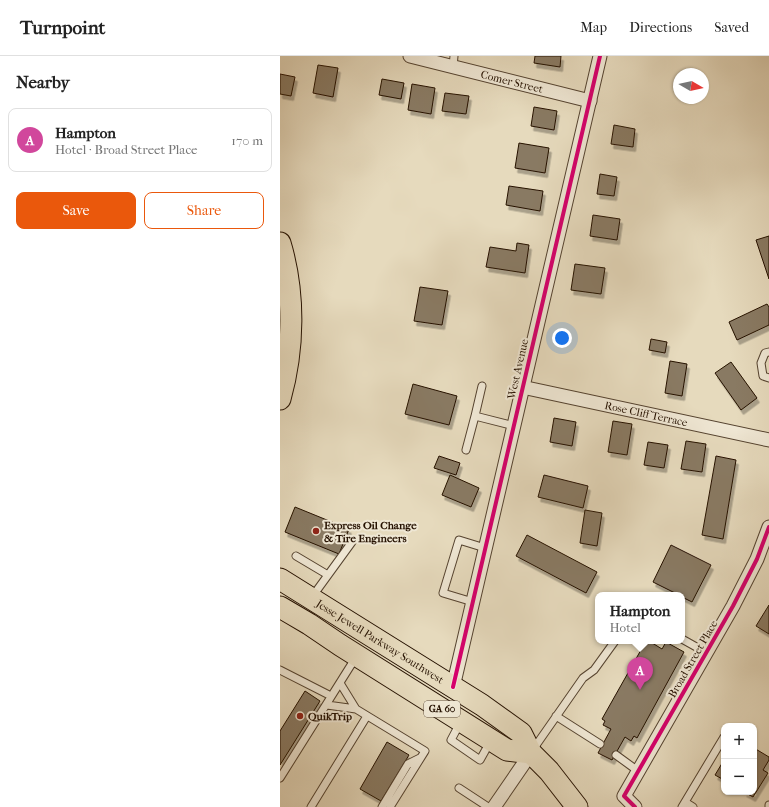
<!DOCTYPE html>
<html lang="en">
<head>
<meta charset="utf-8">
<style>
	:root { --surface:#fff; --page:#f2f2f2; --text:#222; --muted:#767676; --line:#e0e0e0; --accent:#ea580c }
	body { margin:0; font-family:"IM FELL French Canon",serif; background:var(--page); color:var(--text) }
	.controls { position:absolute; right:12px; bottom:12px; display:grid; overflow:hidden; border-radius:8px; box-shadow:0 1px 3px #0004 }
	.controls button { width:36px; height:36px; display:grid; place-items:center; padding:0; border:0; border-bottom:1px solid var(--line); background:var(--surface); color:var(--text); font:20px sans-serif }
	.compass { position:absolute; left:393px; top:12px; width:36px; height:36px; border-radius:50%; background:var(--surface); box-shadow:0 1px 3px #0004; rotate:99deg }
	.you { position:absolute; left:282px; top:282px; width:14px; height:14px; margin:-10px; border:3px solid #fff; border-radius:50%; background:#1a73e8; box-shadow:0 0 0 6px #1a73e833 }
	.badge { display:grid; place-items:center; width:26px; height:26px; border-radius:50%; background:var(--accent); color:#fff; font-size:13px; font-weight:700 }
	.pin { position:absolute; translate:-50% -33px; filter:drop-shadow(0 1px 2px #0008) }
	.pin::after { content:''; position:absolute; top:21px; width:14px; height:12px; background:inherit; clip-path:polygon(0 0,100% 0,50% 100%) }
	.popup { position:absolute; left:315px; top:536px; width:90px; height:52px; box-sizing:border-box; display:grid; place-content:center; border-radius:8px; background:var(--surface); filter:drop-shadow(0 1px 3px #0005); font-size:13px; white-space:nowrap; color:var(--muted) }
	.popup b { font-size:15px; color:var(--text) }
	.popup::after { content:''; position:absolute; left:50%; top:100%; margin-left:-8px; border:8px solid transparent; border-top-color:var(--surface) }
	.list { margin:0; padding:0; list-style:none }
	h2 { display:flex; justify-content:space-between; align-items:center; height:52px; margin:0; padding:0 16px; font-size:17px }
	h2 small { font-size:13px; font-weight:400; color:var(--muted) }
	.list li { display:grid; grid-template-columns:26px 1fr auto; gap:12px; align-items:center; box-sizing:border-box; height:64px; margin:0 8px 8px; padding:0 8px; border:1px solid var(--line); border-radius:8px }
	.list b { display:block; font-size:15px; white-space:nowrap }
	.list p { margin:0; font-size:13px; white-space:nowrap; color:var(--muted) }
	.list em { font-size:13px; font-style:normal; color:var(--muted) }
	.actions { display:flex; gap:8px; padding:12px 16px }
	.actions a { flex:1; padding:9px 0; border:1px solid var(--accent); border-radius:8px; text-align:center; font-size:14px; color:var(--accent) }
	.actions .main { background:var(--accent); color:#fff }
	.map { position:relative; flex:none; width:489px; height:751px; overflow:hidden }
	header { display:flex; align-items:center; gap:24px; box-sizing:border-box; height:56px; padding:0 20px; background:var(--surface); border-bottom:1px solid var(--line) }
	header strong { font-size:19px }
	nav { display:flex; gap:22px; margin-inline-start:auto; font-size:14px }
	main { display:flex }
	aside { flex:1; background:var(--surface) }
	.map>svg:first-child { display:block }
</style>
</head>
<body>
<header>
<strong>Turnpoint</strong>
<nav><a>Map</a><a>Directions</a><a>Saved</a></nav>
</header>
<main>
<aside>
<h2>Nearby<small></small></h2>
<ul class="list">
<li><span class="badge" style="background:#d1479c">A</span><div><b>Hampton</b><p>Hotel · Broad Street Place</p></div><em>170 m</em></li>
</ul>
<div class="actions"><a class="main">Save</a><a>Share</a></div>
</aside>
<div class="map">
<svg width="489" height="751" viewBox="0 0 489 751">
	<defs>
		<filter id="shadow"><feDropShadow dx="2.5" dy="4.5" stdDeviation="0" flood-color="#0004"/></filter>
	</defs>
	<rect width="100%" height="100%" fill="#e6dabd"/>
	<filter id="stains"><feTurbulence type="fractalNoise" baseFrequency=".005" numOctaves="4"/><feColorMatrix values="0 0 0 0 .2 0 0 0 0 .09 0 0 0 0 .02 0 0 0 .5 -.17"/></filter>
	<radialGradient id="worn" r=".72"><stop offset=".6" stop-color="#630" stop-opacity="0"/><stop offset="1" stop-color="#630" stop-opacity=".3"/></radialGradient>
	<!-- building -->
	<path fill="#897a63" stroke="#251101" filter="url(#shadow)" d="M255 0H281L280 11 254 7Z
		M38 9 58 12 53 41 33 37Z
		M0 18 15 21 11 40 0 38Z
		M102 23 124 27 121 43 99 39Z
		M132 28 155 32 151 58 128 54Z
		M165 37 189 40 186 58 162 55Z
		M254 51 277 55 274 74 251 70Z
		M334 69 355 73 353 91 331 88Z
		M239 87 269 92 265 117 235 112Z
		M320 118 337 121 334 140 317 138Z
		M229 130 263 135 260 155 226 149Z
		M313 159 340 163 337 184 310 180Z
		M489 180V223L476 184Z
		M237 187 249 189 245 217 206 211 210 191 236 195Z
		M295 208 325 212 321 238 291 234Z
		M140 231 168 235 162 269 134 265Z
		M487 248 489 251V269L457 284 449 266Z
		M371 283 387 286 385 297 369 294Z
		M390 305 407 308 402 340 385 337Z
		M451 306 477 342 461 354 435 317Z
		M133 328 177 340 169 369 125 358Z
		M274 362 296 366 292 390 270 386Z
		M333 365 352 368 347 399 328 396Z
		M406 385 426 388 422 416 401 413Z
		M368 386 388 389 384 412 364 409Z
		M159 400 180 407 176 419 154 412Z
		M436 400 456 404 443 483 422 479Z
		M170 419 199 432 191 451 162 439Z
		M264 419 308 430 303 452 258 441Z
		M15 451 69 473 59 498 5 476Z
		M305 454 322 457 317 490 300 487Z
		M247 479 317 516 306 537 236 500Z
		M391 489 431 509 412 546 402 541V539H399L373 526Z
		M489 549V578L476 570Z
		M366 585H369L382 593 386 586 404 596 357 682 354 680 351 685 345 681 332 704 318 697 331 673 323 669 325 665 322 663Z
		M25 635 40 645 0 709V675Z
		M107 686 129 699 101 745 80 733Z
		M474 692 489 701V704L483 714 488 717 473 741 464 736H474Z
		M444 704V724L435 719Z"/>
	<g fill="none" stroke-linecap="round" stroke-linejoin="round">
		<!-- lane casing -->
		<g stroke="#554330" stroke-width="9">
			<path id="lane" d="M173 11 174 0
				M489 296 485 297 481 307 483 320 489 322
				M202 330 195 360 234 370
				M186 394 195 360
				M16 500 48 519
				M32 541 72 486
				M193 546 163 537 179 484 205 492
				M402 583 427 597
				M0 614 51 640
				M60 627 76 653 145 695 110 751
				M47 649 76 653
				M276 660 320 688
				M180 667 171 684 200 704 210 686
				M252 695 303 622 314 614 335 585
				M336 699 358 715
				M0 722 76 601
				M179 732 208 751
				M405 746 444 681
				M31 751 87 660
				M102 751 128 708 140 702
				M402 751 405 746 413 751
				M489 751V749"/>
		</g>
		<!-- street casing -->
		<g stroke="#554330" stroke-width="15">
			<g id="street">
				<path id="s1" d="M130 0 310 45"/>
				<path id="s2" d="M242 331 489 384"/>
				<path d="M173 631 320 0"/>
				<path d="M214 751 251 697"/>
				<path d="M355 751 344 740 453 550 477 503 489 471"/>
			</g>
		</g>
		<!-- primary casing -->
		<g stroke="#251101" stroke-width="23">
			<g id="primary">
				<path d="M0 187C15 237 14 293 0 343"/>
				<path id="s3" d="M0 523 202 649 241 677 251 697 269 715 297 751"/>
				<path d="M0 551 29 568 60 589 227 694 251 697"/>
			</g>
		</g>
		<!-- lane -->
		<use href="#lane" stroke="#efe7d4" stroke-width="7"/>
		<!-- street -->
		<use href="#street" stroke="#efe7d4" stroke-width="13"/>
		<!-- primary -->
		<use href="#primary" stroke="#e6dabd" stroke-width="21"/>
		<!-- cycleway casing -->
		<g stroke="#efe7d4" stroke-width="6">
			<path id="cycleway" d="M173 631 320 0
				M355 751 344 740 453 550 477 503 489 471"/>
		</g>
		<!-- cycleway -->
		<use href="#cycleway" stroke="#d6006c" stroke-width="4"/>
	</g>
	<!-- markers -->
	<g fill="#8f2418" stroke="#efe7d4" stroke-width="1.5">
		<circle cx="36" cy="475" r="4"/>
		<circle cx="20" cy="660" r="4"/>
	</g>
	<g text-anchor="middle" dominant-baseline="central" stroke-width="4" stroke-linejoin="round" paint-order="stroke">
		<!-- shield labels -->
		<rect fill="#efe7d4" stroke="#625140" stroke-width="1" x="144" y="645" width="36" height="16" rx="3"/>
		<g font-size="10" font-weight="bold" fill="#251101">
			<text x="162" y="653">GA 60</text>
		</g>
		<!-- street labels -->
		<g font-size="11" fill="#251101" stroke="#efe7d4">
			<text stroke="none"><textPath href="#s1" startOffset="105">Comer Street</textPath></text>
			<text transform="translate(238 313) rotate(-77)">West Avenue</text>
			<text stroke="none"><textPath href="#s2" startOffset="127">Rose Cliff Terrace</textPath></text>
			<text stroke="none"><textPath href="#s3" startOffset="118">Jesse Jewell Parkway Southwest</textPath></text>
			<text transform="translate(413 603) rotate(-60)">Broad Street Place</text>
		</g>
		<!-- poi labels -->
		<g font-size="11" font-weight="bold" fill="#251101" stroke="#efe7d4" text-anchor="start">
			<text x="44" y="469">Express Oil Change<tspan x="44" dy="13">&amp; Tire Engineers</tspan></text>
			<text x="28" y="660">QuikTrip</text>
		</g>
	</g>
	<rect width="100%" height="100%" filter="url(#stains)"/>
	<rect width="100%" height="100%" fill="url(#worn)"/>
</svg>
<div class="controls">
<button>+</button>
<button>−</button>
</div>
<svg class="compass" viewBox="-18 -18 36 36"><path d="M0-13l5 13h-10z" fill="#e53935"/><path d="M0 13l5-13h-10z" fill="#767676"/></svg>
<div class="you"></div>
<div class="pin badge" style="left:360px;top:634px;background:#d1479c">A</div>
<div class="popup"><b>Hampton</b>Hotel</div>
</div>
</main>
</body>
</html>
